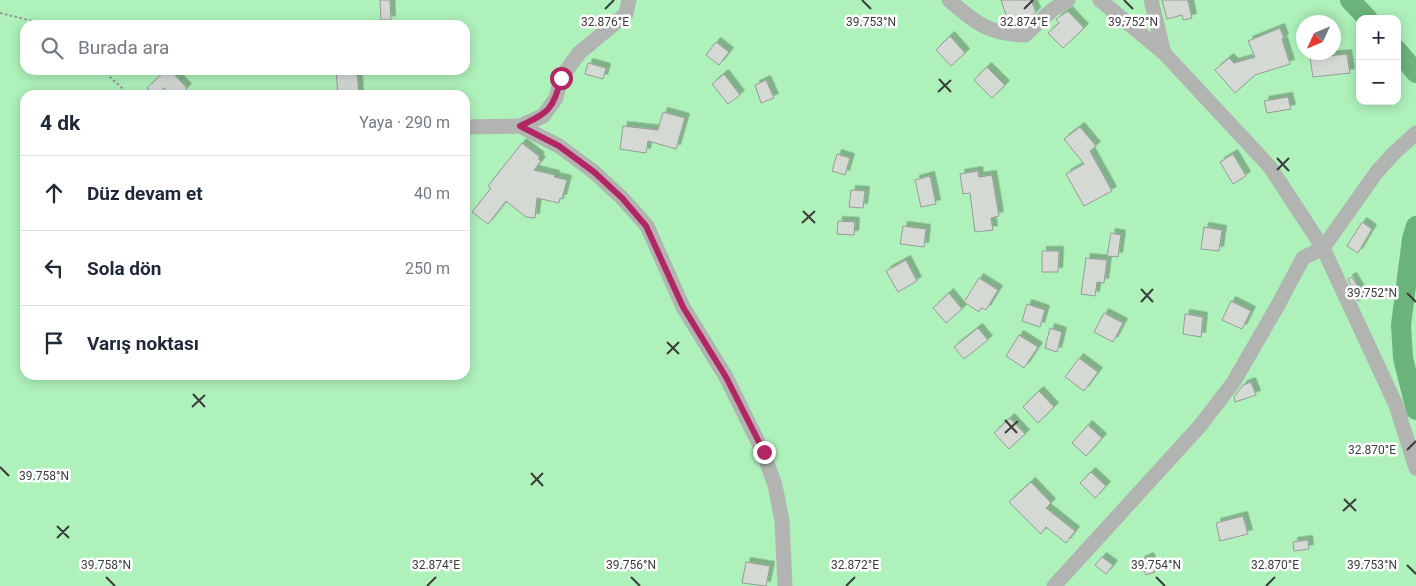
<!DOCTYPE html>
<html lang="tr">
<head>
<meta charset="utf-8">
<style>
	:root { --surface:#fff; --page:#f2f2f3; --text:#1f2937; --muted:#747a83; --line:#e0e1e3 }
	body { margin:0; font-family:Roboto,sans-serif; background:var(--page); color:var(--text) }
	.controls { position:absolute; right:15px; top:15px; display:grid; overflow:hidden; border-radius:10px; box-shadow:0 2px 12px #0003 }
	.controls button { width:45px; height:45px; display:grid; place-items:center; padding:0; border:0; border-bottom:1px solid var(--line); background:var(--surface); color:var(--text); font:25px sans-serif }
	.compass { position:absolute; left:1296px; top:15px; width:45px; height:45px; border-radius:50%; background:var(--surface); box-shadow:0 2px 12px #0003; rotate:226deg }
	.stop { position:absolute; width:15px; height:15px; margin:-11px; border:4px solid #b12663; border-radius:50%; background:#fff }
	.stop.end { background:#b12663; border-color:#fff; box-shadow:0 1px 5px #0008 }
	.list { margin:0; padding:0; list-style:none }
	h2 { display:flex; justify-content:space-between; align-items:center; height:65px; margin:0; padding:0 20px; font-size:21px }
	h2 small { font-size:16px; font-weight:400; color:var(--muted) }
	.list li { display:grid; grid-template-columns:32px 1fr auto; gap:15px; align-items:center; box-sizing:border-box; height:75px; padding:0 20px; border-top:1px solid var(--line) }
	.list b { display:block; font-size:19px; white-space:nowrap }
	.list em { font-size:16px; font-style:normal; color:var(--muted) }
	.icon { flex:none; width:28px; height:28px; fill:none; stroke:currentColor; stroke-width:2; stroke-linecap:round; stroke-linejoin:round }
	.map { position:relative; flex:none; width:1416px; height:586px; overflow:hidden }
	.search { position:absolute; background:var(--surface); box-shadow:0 2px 12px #0003; left:20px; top:20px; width:450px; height:55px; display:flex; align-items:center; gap:12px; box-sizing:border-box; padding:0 18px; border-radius:15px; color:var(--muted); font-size:19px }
	.panel { position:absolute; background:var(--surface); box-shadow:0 2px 12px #0003; left:20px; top:90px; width:450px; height:290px; border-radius:15px }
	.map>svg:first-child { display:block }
</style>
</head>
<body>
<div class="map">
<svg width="1416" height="586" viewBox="0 0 1416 586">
	<defs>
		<filter id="shadow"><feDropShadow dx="4.5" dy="-4.5" stdDeviation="0" flood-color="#0004"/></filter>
	</defs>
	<rect width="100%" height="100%" fill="#f5faf5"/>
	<!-- green -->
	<path fill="#aef1bb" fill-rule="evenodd" d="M0 0H1416V586H0ZM1360 19H1397V101H1360ZM1304 22H1334V52H1304ZM25 25H465V70H25ZM25 95H465V375H25Z"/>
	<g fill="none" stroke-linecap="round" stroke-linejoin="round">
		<!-- river -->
		<path stroke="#6ab37a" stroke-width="20" d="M1350 0 1368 19
			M1397 50 1416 73
			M1416 226 1412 239 1401 325 1403 358 1416 410"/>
	</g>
	<!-- building -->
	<path fill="#d4d9d4" stroke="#979b97" filter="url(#shadow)" d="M380 0H390L391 20H381Z
		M1001 0H1031L1036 12 1031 17 1009 24Z
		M1162 0H1188L1192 18 1183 20 1182 15 1167 19Z
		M1068 11 1084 28 1063 48 1048 33 1059 23 1056 19Z
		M1280 28 1284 38 1282 39 1290 64 1255 75 1235 93 1215 70 1229 58 1234 63 1255 57 1248 41Z
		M950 36 965 53 951 66 936 50Z
		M716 42 729 52 719 65 706 55Z
		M1347 54 1350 73 1313 77 1310 58Z
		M588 63 606 68 603 79 585 74Z
		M987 67 1005 85 992 98 974 80Z
		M166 70H170L187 88 180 95H171L164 88 156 95H154L147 88Z
		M336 70H357L359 95H338Z
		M724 74 740 95 728 104 712 84Z
		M766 80 774 98 761 103 755 85Z
		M1288 97 1291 109 1267 113 1264 101Z
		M663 112 685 118 676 149 648 141 646 153 620 149 623 126 658 130Z
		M1080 127 1096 146 1090 151 1112 191 1084 206 1066 174 1084 164 1064 139Z
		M522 143 540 157 538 159 541 161 534 170 555 175 554 177 567 180 562 199 560 198 559 203 537 198 535 218 526 217 506 201 488 224 472 212 491 188 488 186Z
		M837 154 850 158 845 175 832 171Z
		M1233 154 1246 176 1233 184 1220 162Z
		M978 171 979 177 992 175 999 216 991 218 993 230 975 232 970 193 963 194 960 174Z
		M930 176 936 204 921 207 915 180Z
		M851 190 865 191 863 208 849 207Z
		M838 221 855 222 854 235 837 234Z
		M1362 222 1372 229 1358 253 1347 246Z
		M903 226 926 229 924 247 900 244Z
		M1204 227 1222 230 1219 251 1201 249Z
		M1111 233 1121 235 1118 257 1107 256Z
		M1042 251H1059L1058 272H1042Z
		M1086 258 1107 260 1104 283 1097 282 1095 296 1081 294Z
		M906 260 917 281 898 292 886 271Z
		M1352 277 1364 297 1358 301 1348 279Z
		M979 278 998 290 986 310 981 308 979 312 964 302Z
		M949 293 962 309 946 323 933 308Z
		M1231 301 1251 311 1242 329 1222 320Z
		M1027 304 1045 310 1040 327 1022 321Z
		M1104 313 1123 323 1113 342 1094 332Z
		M1185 314 1203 317 1201 337 1183 334Z
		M978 328 988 340 964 359 954 347Z
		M1050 328 1062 332 1057 352 1045 348Z
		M1019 335 1038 347 1024 368 1006 356Z
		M1079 358 1098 372 1084 391 1065 377Z
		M1251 382 1256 395 1235 402 1234 397 1243 385Z
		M1039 391 1054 407 1038 423 1023 407Z
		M1010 418 1025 434 1009 449 994 433Z
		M1088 425 1102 438 1086 456 1072 443Z
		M1091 472 1106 486 1095 498 1080 483Z
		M1031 482 1051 503 1046 508 1075 531 1066 543 1046 527 1041 534 1009 502Z
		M1243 516 1248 534 1220 541 1216 523Z
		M1308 540 1309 549 1294 551 1293 542Z
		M1102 557 1113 565 1106 574 1095 565Z
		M1149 557 1155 572 1146 575 1140 561Z
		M746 562 770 566 766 586 742 583Z"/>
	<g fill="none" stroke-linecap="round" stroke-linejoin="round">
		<!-- path -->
		<path stroke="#919591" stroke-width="2" stroke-dasharray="2.5 2.5" stroke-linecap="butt" d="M0 13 33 21 39 25
			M102 70 130 95"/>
		<!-- minor -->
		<path stroke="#b2b4b2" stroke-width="15" d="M949 0C976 23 988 34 1025 35L1052 10 1068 0
			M1100 0 1164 53 1270 167 1323 248 1396 405 1416 468
			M1151 0 1164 53
			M520 126 559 146 594 172 622 198 647 226 683 307 726 377 763 452 775 485 782 521 785 586
			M465 127 520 126 543 116 556 98 561 78 579 53 626 14 629 0
			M1323 248 1376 173 1393 154 1416 133
			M1054 586 1199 427 1233 383 1278 305 1303 258 1323 248"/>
	</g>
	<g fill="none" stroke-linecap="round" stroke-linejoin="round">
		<!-- route -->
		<path stroke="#b12663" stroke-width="6" d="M561 78C554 109 548 113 520 126L559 146 594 172 622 198 646 226 683 307 726 377 764 452"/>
	</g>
	<!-- ticks -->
	<path fill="none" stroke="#3b3d3b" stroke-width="2" d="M862 0 871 9M1124 0 1133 9M605 9 614 0M1024 9 1033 0M939 79 951 92M938 92 951 80M1277 158 1289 171M1277 170 1289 158M803 211 815 223M802 223 815 211M1141 289 1153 302M1407 293 1416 302M1141 302 1153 289M667 342 679 354M667 354 679 342M193 394 205 407M192 407 205 395M1005 420 1017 433M1005 433 1018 421M1407 450 1416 441M0 467 9 476M531 473 543 486M531 485 543 473M1344 499 1356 511M1343 511 1356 499M57 526 69 538M57 538 69 526M1407 565 1416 574M106 577 115 586M631 577 640 586M1156 577 1165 586M427 586 436 577M846 586 855 577M1266 586 1275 577"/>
	<g font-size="12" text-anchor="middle" fill="#3b3d3b" stroke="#fff" stroke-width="5" stroke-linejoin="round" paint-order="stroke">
		<text x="605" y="26">32.876°E</text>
		<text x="1024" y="26">32.874°E</text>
		<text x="871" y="26">39.753°N</text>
		<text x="1133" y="26">39.752°N</text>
		<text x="1372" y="297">39.752°N</text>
		<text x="1372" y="454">32.870°E</text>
		<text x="44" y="480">39.758°N</text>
		<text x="106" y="569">39.758°N</text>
		<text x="631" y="569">39.756°N</text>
		<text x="1156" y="569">39.754°N</text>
		<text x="436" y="569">32.874°E</text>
		<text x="855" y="569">32.872°E</text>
		<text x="1275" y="569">32.870°E</text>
		<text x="1372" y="569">39.753°N</text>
	</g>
</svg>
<div class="controls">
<button>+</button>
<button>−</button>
</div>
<svg class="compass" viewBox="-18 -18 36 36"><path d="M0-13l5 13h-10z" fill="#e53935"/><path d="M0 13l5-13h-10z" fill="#747a83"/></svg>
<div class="stop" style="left:561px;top:78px"></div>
<div class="stop end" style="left:764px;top:452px"></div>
<div class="search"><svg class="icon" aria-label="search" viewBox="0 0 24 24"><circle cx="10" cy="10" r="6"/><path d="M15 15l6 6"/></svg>Burada ara</div>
<section class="panel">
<h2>4 dk<small>Yaya · 290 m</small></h2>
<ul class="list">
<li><svg class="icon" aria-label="ahead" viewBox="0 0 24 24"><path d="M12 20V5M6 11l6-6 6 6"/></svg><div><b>Düz devam et</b></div><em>40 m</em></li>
<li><svg class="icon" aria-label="left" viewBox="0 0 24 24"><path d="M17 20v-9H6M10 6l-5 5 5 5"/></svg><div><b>Sola dön</b></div><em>250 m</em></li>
<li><svg class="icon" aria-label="arrive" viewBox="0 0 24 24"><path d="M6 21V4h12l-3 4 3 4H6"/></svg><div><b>Varış noktası</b></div></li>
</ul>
</section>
</div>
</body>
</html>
